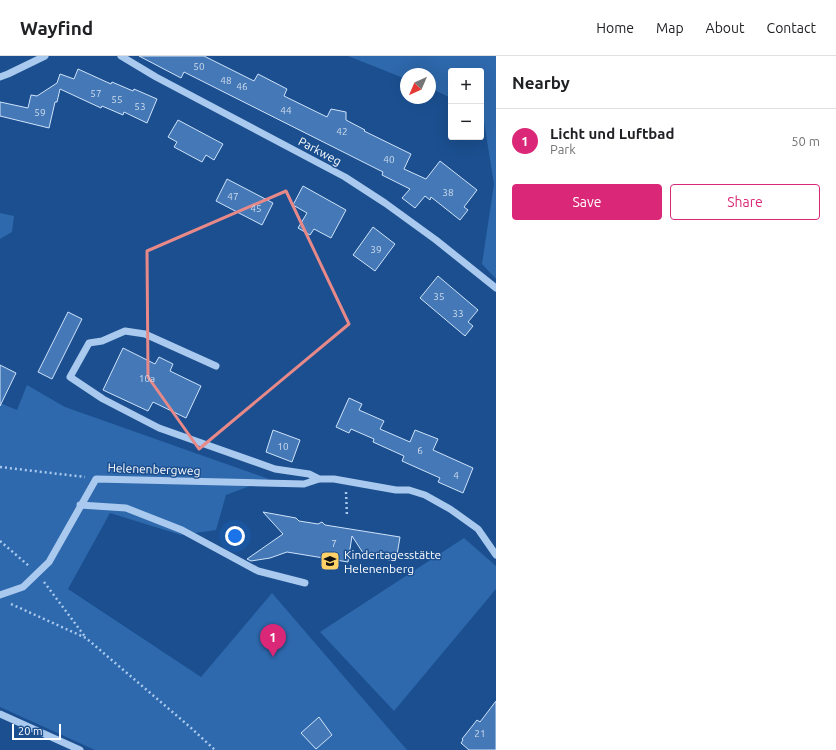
<!DOCTYPE html>
<html lang="en">
<head>
<meta charset="utf-8">
<style>
	:root { --surface:#fff; --page:#f2f2f2; --text:#202124; --muted:#757577; --line:#e0e0e0; --accent:#db2777 }
	body { margin:0; font-family:Ubuntu,sans-serif; background:var(--page); color:var(--text) }
	.controls { position:absolute; right:12px; top:12px; display:grid; overflow:hidden; border-radius:4px; box-shadow:0 4px 16px #0002 }
	.controls button { width:36px; height:36px; display:grid; place-items:center; padding:0; border:0; border-bottom:1px solid var(--line); background:var(--surface); color:var(--text); font:20px sans-serif }
	.compass { position:absolute; left:400px; top:12px; width:36px; height:36px; border-radius:50%; background:var(--surface); box-shadow:0 4px 16px #0002; rotate:224deg }
	.scale { position:absolute; left:12px; bottom:10px; width:49px; box-sizing:border-box; padding-left:4px; border:2px solid #fff; border-top:0; font-size:11px; line-height:14px; white-space:nowrap; color:#fff; -webkit-text-stroke:3px #1b4f8f; paint-order:stroke }
	.you { position:absolute; left:235px; top:480px; width:14px; height:14px; margin:-10px; border:3px solid #fff; border-radius:50%; background:#1a73e8; box-shadow:0 0 0 6px #1a73e833 }
	.badge { display:grid; place-items:center; width:26px; height:26px; border-radius:50%; background:var(--accent); color:#fff; font-size:13px; font-weight:700 }
	.pin { position:absolute; translate:-50% -33px; filter:drop-shadow(0 1px 2px #0008) }
	.pin::after { content:''; position:absolute; top:21px; width:14px; height:12px; background:inherit; clip-path:polygon(0 0,100% 0,50% 100%) }
	.list { margin:0; padding:0; list-style:none }
	h2 { display:flex; justify-content:space-between; align-items:center; height:52px; margin:0; padding:0 16px; font-size:17px }
	h2 small { font-size:13px; font-weight:400; color:var(--muted) }
	.list li { display:grid; grid-template-columns:26px 1fr auto; gap:12px; align-items:center; box-sizing:border-box; height:64px; padding:0 16px; border-top:1px solid var(--line) }
	.list b { display:block; font-size:15px; white-space:nowrap }
	.list p { margin:0; font-size:13px; white-space:nowrap; color:var(--muted) }
	.list em { font-size:13px; font-style:normal; color:var(--muted) }
	.actions { display:flex; gap:8px; padding:12px 16px }
	.actions a { flex:1; padding:9px 0; border:1px solid var(--accent); border-radius:4px; text-align:center; font-size:14px; color:var(--accent) }
	.actions .main { background:var(--accent); color:#fff }
	.map { position:relative; flex:none; width:496px; height:694px; overflow:hidden }
	header { display:flex; align-items:center; gap:24px; box-sizing:border-box; height:56px; padding:0 20px; background:var(--surface); border-bottom:1px solid var(--line) }
	header strong { font-size:19px }
	nav { display:flex; gap:22px; margin-inline-start:auto; font-size:14px }
	main { display:flex }
	aside { flex:1; background:var(--surface) }
	.map>svg:first-child { display:block }
</style>
</head>
<body>
<header>
<strong>Wayfind</strong>
<nav><a>Home</a><a>Map</a><a>About</a><a>Contact</a></nav>
</header>
<main>
<div class="map">
<svg width="496" height="694" viewBox="0 0 496 694">
	<rect width="100%" height="100%" fill="#1b4f8f"/>
	<!-- green -->
	<path fill="#2e69ad" d="M348 0H496V223L482 208 494 128 484 66 481 64V15H451V42L430 32V18H406V23Z
		M0 157 14 160 12 176 0 183Z
		M27 329 65 351 269 423 226 439 216 474 181 479 110 457 68 533 201 621 272 537 407 694H95L0 651V347L17 354Z
		M464 482 496 510V533L394 655 320 576Z"/>
	<!-- building -->
	<path fill="#4478b7" stroke="#cfe3fa" d="M139 0H204L254 25 258 18 287 33 284 40 327 61 331 53 346 56V64L365 74 364 75 411 98 404 113 426 123 440 105 477 134 464 151 468 154 460 164 431 141 430 144 425 140 415 152 402 142 410 133 382 119 383 116 184 16 181 22Z
		M78 13 111 28 112 26 133 35 134 33 157 43 147 67 124 56 123 59 102 50 101 52 60 33 57 46H55L49 72 0 60V46L28 52 31 39 37 40 57 27 60 18 74 23Z
		M178 64 223 88 214 104 206 99 202 106 174 91 177 86 168 81Z
		M227 123 273 147 262 169 216 145Z
		M303 130 346 154 331 182 314 173 310 179 298 172 307 157 293 149Z
		M373 171 395 188 375 215 353 199Z
		M438 220 478 254 468 266 473 270 465 280 420 242Z
		M68 256 82 263 52 323 38 316Z
		M123 292 155 308 159 301 173 308 170 315 201 330 186 362 153 346 148 355 103 334Z
		M0 309 16 317 0 350Z
		M349 342 362 348 359 354 384 365 380 373 410 386 415 374 438 383 433 394 473 412 463 437 438 426 440 422 402 405 404 400 373 386 374 383 351 373 349 377 336 371Z
		M273 374 300 384 292 406 266 396Z
		M263 456 296 462 299 465 318 468 322 466 325 469 400 481 396 505 365 500 352 480 348 506 287 496 270 502 251 505 247 503 283 478Z
		M496 645V694H469L461 687 463 684 462 683 477 664 480 666Z
		M319 661 332 679 316 693 301 677Z"/>
	<g fill="none" stroke-linecap="round" stroke-linejoin="round">
		<!-- path -->
		<path stroke="#a9c9ee" stroke-width="2.5" stroke-dasharray="2 3" stroke-linecap="butt" d="M0 411 85 421
			M346 436 347 460
			M0 485 29 510
			M44 526 86 582
			M11 548 86 582 190 671 215 694"/>
		<!-- minor -->
		<path stroke="#a9c9ee" stroke-width="7" d="M121 0 156 21 345 121 385 147 436 184 496 232
			M0 21 8 18 45 0
			M216 310 145 278 125 275 102 285 89 287 70 321 103 343 159 372 275 413 309 418 319 423
			M80 449 126 452 182 474 258 515 305 527
			M0 539 23 531 49 506 96 423 304 428 319 423H334L396 434H409L425 439 450 453 478 473 496 499
			M0 658 80 694"/>
	</g>
	<!-- marked area -->
	<path fill="none" stroke="#e88989" stroke-width="3" stroke-linejoin="round" d="M286 135 349 268 199 393 148 321 147 195Z"/>
	<!-- icons -->
	<defs>
		<g id="school-square" transform="scale(1)"><rect x="-9" y="-9" width="18" height="18" rx="4" fill="#ffd166" stroke="#1b4f8f"/><path d="M0-5L7-2L0 1L-7-2ZM-4 1L0 2.5L4 1V4Q0 6-4 4Z" fill="#111"/></g>
	</defs>
	<g fill-rule="evenodd">
		<use href="#school-square" x="330" y="505"/>
	</g>
	<g text-anchor="middle" dominant-baseline="central" stroke-width="3" stroke-linejoin="round" paint-order="stroke">
		<!-- number labels -->
		<g font-size="10" fill="#d0dded">
			<text x="199" y="10">50</text>
			<text x="226" y="24">48</text>
			<text x="242" y="30">46</text>
			<text x="96" y="37">57</text>
			<text x="117" y="43">55</text>
			<text x="140" y="50">53</text>
			<text x="286" y="54">44</text>
			<text x="40" y="56">59</text>
			<text x="342" y="75">42</text>
			<text x="389" y="103">40</text>
			<text x="448" y="136">38</text>
			<text x="233" y="140">47</text>
			<text x="256" y="152">45</text>
			<text x="376" y="193">39</text>
			<text x="439" y="240">35</text>
			<text x="458" y="257">33</text>
			<text x="147" y="322">10a</text>
			<text x="283" y="390">10</text>
			<text x="420" y="394">6</text>
			<text x="456" y="419">4</text>
			<text x="334" y="487">7</text>
			<text x="480" y="677">21</text>
		</g>
		<!-- street labels -->
		<g font-size="12" fill="#fff" stroke="#1b4f8f">
			<text transform="translate(320 95) rotate(28)">Parkweg</text>
			<text transform="translate(154 413) rotate(2)">Helenenbergweg</text>
		</g>
		<!-- poi labels -->
		<g font-size="12" fill="#fff" stroke="#1b4f8f" text-anchor="start">
			<text x="344" y="498">Kindertagesstätte<tspan x="344" dy="14">Helenenberg</tspan></text>
		</g>
	</g>
</svg>
<div class="controls">
<button>+</button>
<button>−</button>
</div>
<svg class="compass" viewBox="-18 -18 36 36"><path d="M0-13l5 13h-10z" fill="#e53935"/><path d="M0 13l5-13h-10z" fill="#757577"/></svg>
<div class="scale">20 m</div>
<div class="you"></div>
<div class="pin badge" style="left:273px;top:601px">1</div>
</div>
<aside>
<h2>Nearby<small></small></h2>
<ul class="list">
<li><span class="badge">1</span><div><b>Licht und Luftbad</b><p>Park</p></div><em>50 m</em></li>
</ul>
<div class="actions"><a class="main">Save</a><a>Share</a></div>
</aside>
</main>
</body>
</html>
